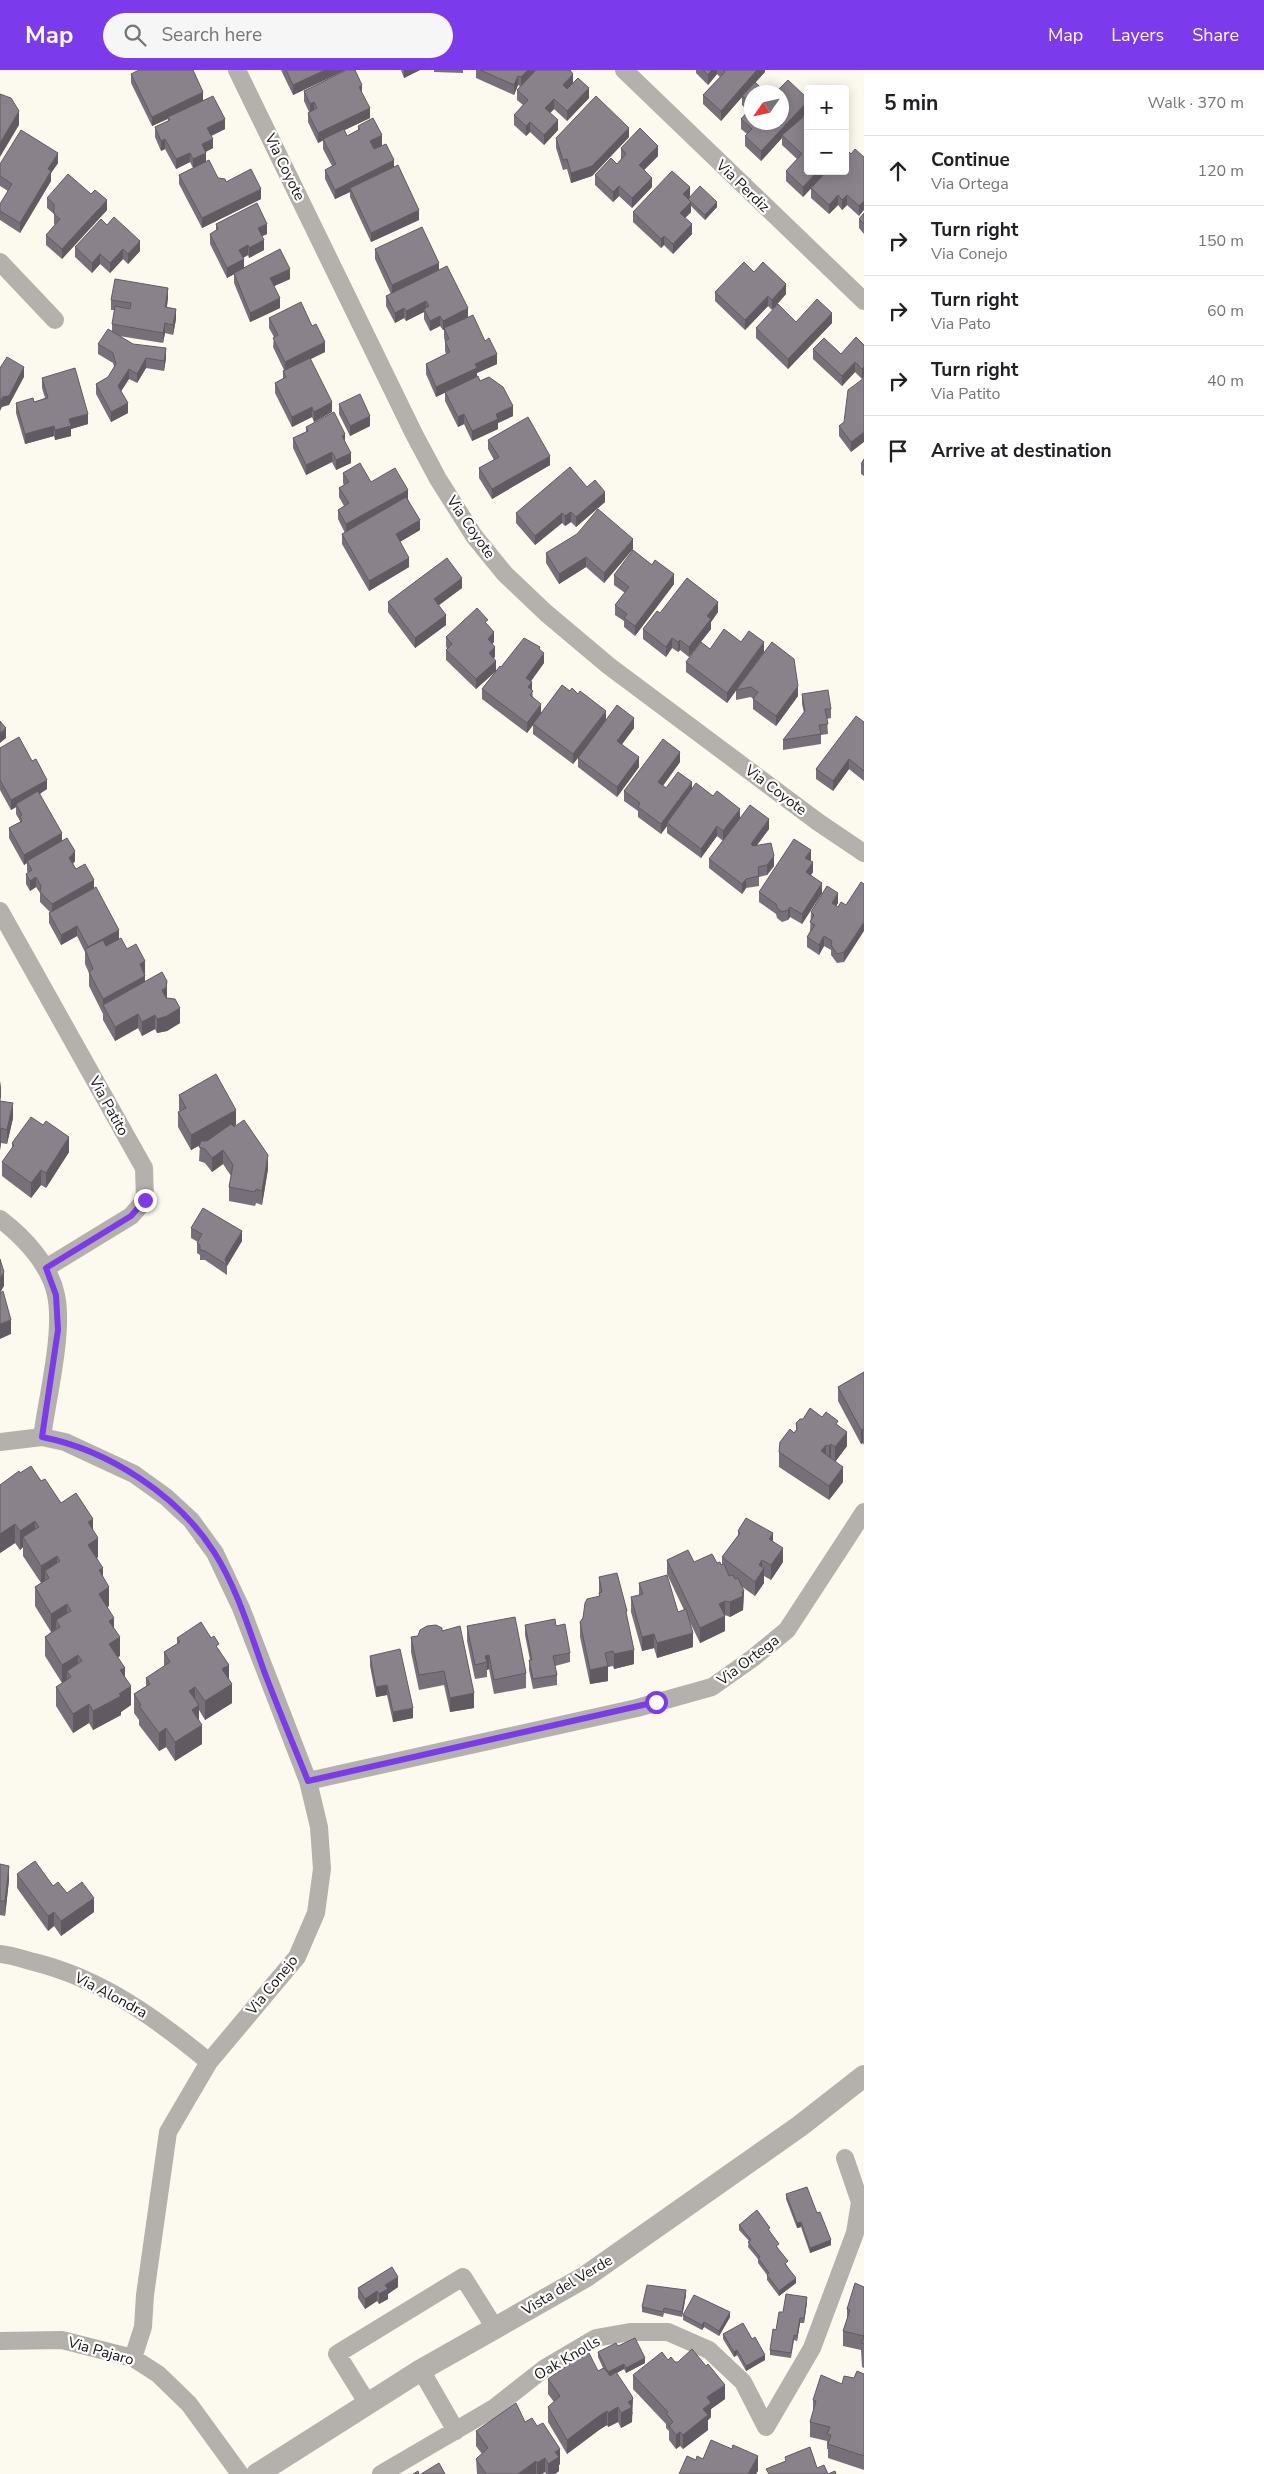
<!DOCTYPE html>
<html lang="en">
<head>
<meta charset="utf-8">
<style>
	:root { --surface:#fff; --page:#f6f6f6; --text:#202124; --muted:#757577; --line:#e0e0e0; --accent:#7c3aed }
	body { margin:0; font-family:"Nunito Sans",sans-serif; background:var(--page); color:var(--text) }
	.controls { position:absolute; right:15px; top:15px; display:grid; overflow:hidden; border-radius:5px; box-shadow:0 2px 12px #0003 }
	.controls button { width:45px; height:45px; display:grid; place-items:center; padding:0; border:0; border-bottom:1px solid var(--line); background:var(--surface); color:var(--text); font:25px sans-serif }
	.compass { position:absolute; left:744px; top:15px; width:45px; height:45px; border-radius:50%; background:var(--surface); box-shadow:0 2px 12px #0003; rotate:236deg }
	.stop { position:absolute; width:15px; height:15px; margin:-11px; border:4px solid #7c3aed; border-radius:50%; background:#fff }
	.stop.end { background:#7c3aed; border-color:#fff; box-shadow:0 1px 5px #0008 }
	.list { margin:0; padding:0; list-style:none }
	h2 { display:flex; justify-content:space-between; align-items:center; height:65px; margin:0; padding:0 20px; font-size:21px }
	h2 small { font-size:16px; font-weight:400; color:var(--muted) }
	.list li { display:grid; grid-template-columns:32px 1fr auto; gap:15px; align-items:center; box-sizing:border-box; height:70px; padding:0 20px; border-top:1px solid var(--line) }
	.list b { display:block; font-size:19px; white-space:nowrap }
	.list p { margin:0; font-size:16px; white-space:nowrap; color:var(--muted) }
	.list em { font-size:16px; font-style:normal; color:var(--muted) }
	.icon { flex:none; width:28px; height:28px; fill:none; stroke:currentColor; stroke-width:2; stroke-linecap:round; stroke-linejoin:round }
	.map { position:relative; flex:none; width:864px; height:2404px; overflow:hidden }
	header { display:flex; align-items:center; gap:30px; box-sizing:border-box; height:70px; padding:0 25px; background:var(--accent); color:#fff }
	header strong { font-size:24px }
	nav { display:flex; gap:28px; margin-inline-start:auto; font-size:18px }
	.search { width:350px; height:45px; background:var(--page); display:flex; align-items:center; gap:12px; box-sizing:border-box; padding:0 18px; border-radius:28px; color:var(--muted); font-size:19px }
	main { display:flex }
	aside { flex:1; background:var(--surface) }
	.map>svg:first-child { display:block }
</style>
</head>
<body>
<header>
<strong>Map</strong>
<div class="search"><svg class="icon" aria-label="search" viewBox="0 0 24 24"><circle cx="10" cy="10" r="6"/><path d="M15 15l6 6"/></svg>Search here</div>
<nav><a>Map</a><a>Layers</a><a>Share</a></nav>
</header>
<main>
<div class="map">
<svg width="864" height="2404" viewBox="0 0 864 2404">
	<rect width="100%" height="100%" fill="#fcfaee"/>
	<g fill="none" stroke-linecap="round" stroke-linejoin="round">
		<!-- minor -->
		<path stroke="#b4b1ac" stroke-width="18" d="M237 0 414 364 438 409 474 466 505 504 546 543 609 596 818 752 864 783
			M624 0 864 231
			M0 192 55 250
			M0 841 144 1098 145 1130 131 1146 46 1198
			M0 1149C24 1167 50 1195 56 1225 64 1262 47 1329 42 1367
			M0 1372 42 1367 65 1372 134 1404 166 1427 191 1450 215 1483 241 1538 308 1711 319 1757 322 1799 316 1843 297 1887 209 1992 168 2062 145 2225 143 2257 133 2288
			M308 1711 637 1638 712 1617 753 1588 787 1560 864 1442
			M0 1884C11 1885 23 1889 34 1892 102 1909 156 1948 209 1992
			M0 2271 62 2270 133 2288 158 2304 189 2334 240 2404
			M421 2300 456 2361
			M368 2334 337 2284 463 2207 495 2258
			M766 2357 812 2278 855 2163 860 2132 845 2088
			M381 2404 494 2338 545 2298 596 2268 630 2262H668L709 2280 743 2312 766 2357"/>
		<!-- tertiary -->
		<path stroke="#b4b1ac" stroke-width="22" d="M257 2404 421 2300 585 2207 800 2056 864 2006"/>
	</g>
	<!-- wall -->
	<path fill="#777078" d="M281 0H346L293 25Z
		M401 0H420L404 8Z
		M434 0H463V3L434 2Z
		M476 0H535L534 2 573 13 589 28 567 51 554 39 550 43 558 60 544 75 530 62 526 66 514 55V45L523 35 517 30V20L520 16 518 15 514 25 476 8Z
		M696 0H765V2L755 13 752 22V52L808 29V41L797 53 851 84 864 87 859 146 847 135 842 140 838 135 829 144 811 128V118L803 127 786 111V101L797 89 782 75V68L761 91 745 76V66L747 64 741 59V49L748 41 742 35V27L721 51 703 34V25L720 7 717 4 708 15 696 3Z
		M131 4 203 30 225 59 211 66 213 78 205 82 206 91 218 108 261 129 202 158 179 114V105L193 98 190 92 176 99 165 79 161 81 155 67V57L168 51V49L152 56 131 13Z
		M304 21 362 23 370 48 344 60 347 66 358 60V56L382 75 394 97 419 150 371 172 350 127V122L335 129 325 109V100L332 96 323 79V70L318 73 308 52V43L309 42 304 31Z
		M629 67 592 106 571 113 567 99 563 100 556 78V68Z
		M621 78 658 86 644 100 652 117 632 138 619 126 613 132 595 115V105L617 94 621 89Z
		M58 93 51 103V111L20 163 0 150V134L8 121 0 116V94Z
		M690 127 717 137 705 150 691 136V142L685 148 692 164 673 184 664 175 661 178 633 152V142Z
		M47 128 107 140 62 189 46 175V165L55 155 54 154V144L47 138Z
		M864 143V164L859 158V149Z
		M216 154 267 164 262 166 264 180 249 188 248 185 243 188 244 198 290 209 274 216 280 238 250 252 234 213V204L227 208 210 174V164L216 161Z
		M107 155 140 181 128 194 123 189 110 203 100 194 92 203 75 187V177Z
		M375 179 439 199 468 247 485 271 497 294 477 303V306L480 311 513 346 498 353V359L472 371 464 354 458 357 445 331V322L436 327 426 304V294L446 284 445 281V271L444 268V260H443L440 256 430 261 424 249V242L406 251 404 248 395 253 386 236V226L391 224 375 189Z
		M754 202 786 224 772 240 768 236 745 260 715 231V222Z
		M168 228 167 237 176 249 173 265 165 263 163 273 119 266 133 274 166 288 164 301 146 298 137 313 129 309 121 321 128 343 111 352 96 324V314L108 307 114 297 113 293 98 284V274L112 261V254L115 240H111V230Z
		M269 248 325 282 310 289 332 342 314 352 312 347 292 357 275 323V313L283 309V301L284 300 273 277 274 267 269 258Z
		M796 252 832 253 788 299 756 268V258Z
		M864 275V307L862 309 855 302 842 316 813 289V279L841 284Z
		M42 308 88 354 71 359V366L55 370 54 366 25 374 16 343V333L34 332 45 328 42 318Z
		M864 308 851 382 839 366V356L844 352Z
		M339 334 370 356 350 366 339 344Z
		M306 357 345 372 351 393 336 400 332 392 306 405 293 378V368L306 362Z
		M488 370 550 395 492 429 479 408V398L494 390 488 379Z
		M864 389V406L861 404V394Z
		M343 403 371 412 408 429 420 460 400 472 409 497 369 521 342 474V464L345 463 338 449V440L344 436 339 427V418L344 415 343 413Z
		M587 417 605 432 576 457 571 452 565 456 562 453 535 475 516 453V443Z
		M633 479 604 513 586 497 559 514 546 493V483Z
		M614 505 674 514 635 566 624 557V551L615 545V535L625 523 614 515Z
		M462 518 438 535 446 555 415 578 388 542V532Z
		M718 542 711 552V559L689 587 680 580 678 582 672 578 666 587 643 569V559L660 543Z
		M488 555 494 572 492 574 495 587 493 588 496 601 501 597 540 580 544 593 531 611 533 628 541 642 606 650 634 658 622 674 639 697 617 727 578 697V688L573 694 533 664V655L527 663 482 629V619L496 601 476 619 446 590V580L447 579 446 576V567Z
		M741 572 764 582 727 633 686 602V592L710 579Z
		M772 572 798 626 776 656 753 639V629L751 627 736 630V620Z
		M802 624 831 639V648L827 649 828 664 821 665V674L783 680V670L804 643 802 634Z
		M864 652V711L849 699 833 721 816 709V699Z
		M0 678 47 719 40 724 62 771 75 791 73 794 76 799 94 818 119 869 127 879 145 891V911L167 925V928L180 953 167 961 157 963 155 959 142 966 138 958 115 971 103 950V944L89 916V903L85 894V882L77 866 61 875 49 853V843L50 842 40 832V823L36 817 30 821 26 814V804L28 803 27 801V793L24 795 9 768V758L20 752V751L16 744V737L11 740 0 720Z
		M680 692 663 716 666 718 692 719 740 748 769 759 757 775 774 796 767 805 759 807V816L746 818 742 824 709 798V789L723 771 717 766 701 788 667 763V756L661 764 638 747V741L624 731V721Z
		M811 790 810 791 813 802 811 805 822 823 802 854 790 847 788 850 782 852 777 848 776 844 759 832V822Z
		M838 833 836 836 838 837 846 835 844 892 837 893 831 885V880L824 876 819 885 807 877V867L810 861 811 842Z
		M0 1011 1 1026 0 1031 13 1048 7 1074 1 1073 0 1080Z
		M179 1025 236 1055 233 1056 268 1099 262 1135 256 1133 255 1136 229 1131V1117L231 1106 223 1094 212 1102 205 1093 199 1091 200 1075 191 1080 178 1057V1042L180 1041 179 1040Z
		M43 1055 69 1082 46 1118 41 1115 31 1128 2 1106V1092L12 1078V1073Z
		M191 1158 242 1171 227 1196V1205L205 1190H200V1185L197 1183V1173L198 1172 191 1168Z
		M864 1302V1375L863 1373 861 1374 838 1331V1317Z
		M822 1347 838 1355 847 1376 835 1392 831 1388 843 1412 829 1430 779 1397V1382L796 1361V1353L803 1349Z
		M20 1403 41 1411 61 1433 93 1460 98 1487 97 1488 103 1507 109 1536 107 1537 114 1559 120 1586 118 1587 125 1607 131 1635 121 1642V1645L93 1660 89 1653 73 1663 56 1636V1617L62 1613 45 1586V1567L51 1562 35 1536V1517L41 1513 23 1486V1477L20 1480 15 1473 0 1483V1415Z
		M738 1461 773 1471 783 1492 771 1510 764 1506V1513L755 1526 741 1516 744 1521 743 1540 730 1547 725 1545V1561L700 1573 689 1550 693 1577 657 1588 654 1578 642 1581 631 1542V1527L639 1525V1513L678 1542 684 1540 667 1504V1490L694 1492 717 1493 721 1495H722V1487L738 1466Z
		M599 1507 627 1549 634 1594 614 1599 613 1596 608 1597V1611L590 1614 580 1567V1552L599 1526Z
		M525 1555 556 1556 570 1583V1592L555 1596 557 1605V1615L533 1619 529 1600V1590H530L525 1565Z
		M467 1556 526 1603V1618L494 1624 489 1599 487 1600V1607L475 1609 467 1571Z
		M442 1561 474 1638 450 1642 444 1615 419 1620 411 1582V1567Z
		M177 1568 219 1579 229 1609 232 1633 205 1650 199 1640V1650L202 1674 175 1691 166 1677 159 1681 139 1655V1650L134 1643V1624L146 1616V1608L164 1597V1582L177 1574Z
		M370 1586 413 1648 393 1652 387 1625 376 1627 370 1596Z
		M0 1794 9 1810 5 1846 0 1845Z
		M17 1804 53 1816 67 1823 94 1842 61 1866 54 1856 48 1861 17 1818Z
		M786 2124 817 2143 831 2175 810 2183 801 2157 797 2158 786 2129Z
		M739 2155 770 2163 796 2213 779 2226 767 2210V2205L758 2193V2189L748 2177 749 2171 739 2160Z
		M398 2217 388 2224V2229L379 2234 377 2231 365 2239 358 2228V2218Z
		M864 2217V2298L862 2297 861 2280 843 2276V2261L847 2251V2239Z
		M686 2225 682 2247 664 2243 663 2247 642 2242V2237Z
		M807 2232 804 2253H800L797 2271 794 2270 791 2288 770 2285V2280L783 2242Z
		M683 2245 730 2247 719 2266 704 2257 702 2260 683 2250Z
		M723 2264 765 2290 746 2301 737 2285 734 2287 723 2269Z
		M618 2276 645 2293 626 2303 624 2299 617 2303 633 2344H632V2352L621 2358 618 2352 608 2357 607 2355 599 2360 567 2384 548 2352V2337L554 2332 548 2324V2309L598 2301 603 2298 598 2287V2282Z
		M668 2290 675 2292 725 2329 711 2339V2347L708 2350V2360L683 2379 680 2376 676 2379 669 2370V2361L666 2358V2354L633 2319V2305Z
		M864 2304V2400L828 2388V2379H827V2371L810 2367V2352L813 2342V2330L842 2314Z
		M525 2352 560 2394 559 2395V2401L555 2404H546L545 2402 542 2404H477L476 2389 482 2384 476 2376V2361Z"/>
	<!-- shaded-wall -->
	<path fill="#615b61" d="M325 0H346L293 25V15Z
		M404 0H420L404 8Z
		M528 0H535L534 3 521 17V7Z
		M712 0H717V4L708 15V5Z
		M757 0H765V2L743 26H742V27L721 51V41Z
		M573 4V13L563 25V15Z
		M518 6V15L514 25V15Z
		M362 15V25L359 17Z
		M589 18V28L567 51V41Z
		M203 22V32L152 56V47Z
		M554 29V39L545 48V38Z
		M808 31V41L784 66 782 65V68L761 91V81Z
		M314 32V42L310 44V34Z
		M370 38V48L318 73V63Z
		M19 41V55L0 87V73Z
		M225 49V59L207 68V58Z
		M558 50V60L544 75V65Z
		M530 52V62L526 66V56Z
		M629 58V67L592 106 571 113V103Z
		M382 65V75L370 81V71Z
		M165 69V79L161 81V71Z
		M213 69V78L202 84V74Z
		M847 71V81L845 83V73Z
		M658 76V86L639 105V95Z
		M58 83V93L51 103V111L20 163V153L48 99Z
		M190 83V92L176 99V89Z
		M206 83V93L193 99V89Z
		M394 90V100L350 118V122L335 129V120Z
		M818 101H828L803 127V117Z
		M652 108V117L632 138V128Z
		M619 116V126L613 132V122Z
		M690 117V127L683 134V124Z
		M261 119V129L202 158V148Z
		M838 125V135L829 144V135Z
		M847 125V135L842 140V130Z
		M107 130V140L62 189V179Z
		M864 131V140L859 146V136Z
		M691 132V142L680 153V143Z
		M717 132V137L705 150V145Z
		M419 140V150L371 172V163Z
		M267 154V164L258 168V158Z
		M692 154V164L673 184V174Z
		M664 166V175L661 178V169Z
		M264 170V180L249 188V178Z
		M140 171V181L128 194V184Z
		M248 175V185L239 190V180Z
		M123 179V189L110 203V193Z
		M100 184V194L92 203V193Z
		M244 189V199L227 208V198Z
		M439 193V203L392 225V215Z
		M290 199V209L270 218V208Z
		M786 214V224L772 240V230Z
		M168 218V228L165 247V237Z
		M768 226V236L745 260V250Z
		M280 228V238L250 252V243Z
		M426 231V241L424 239V242L406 251V241Z
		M404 238V248L395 253V243Z
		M468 238V248L443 260V251Z
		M176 239V249L173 265V255Z
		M832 243V253L788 299V289Z
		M440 246V256L430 261V251Z
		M165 253V263L163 273V263Z
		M325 272V282L285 302V292Z
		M166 278V288L164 301V291Z
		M497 284V294L477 303V308L436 327V317L475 294Z
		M146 288V298L137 313V304Z
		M855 292V302L842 316V306Z
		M24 297V307L9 335 2 337 0 341V331Z
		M864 297V307L862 309V299Z
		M129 299V309L118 326V316Z
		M332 332V342L314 352V342Z
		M128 333V343L111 352V342Z
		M513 336V346L498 353V359L472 371V361L496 344Z
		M312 337V347L292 357V347Z
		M88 344V354L71 359V366L55 370V360L69 349Z
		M464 344V354L458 357V347Z
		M370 346V356L350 366V356Z
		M54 356V366L25 374V364Z
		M864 362V372L851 382V372Z
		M345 364V374L342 366Z
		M332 382V392L306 405V395Z
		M351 383V393L336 400V390Z
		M550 386V395L492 429V419Z
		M408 420V429L346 464V454Z
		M605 422V432L576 457V447Z
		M571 442V452L565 456V446Z
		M562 443V453L535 475V466Z
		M420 450V460L396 474V464Z
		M633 469V479L604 513V503Z
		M586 487V497L559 514V504Z
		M409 488V497L369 521V511Z
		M674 504V514L635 566V556Z
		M462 508V518L434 539V529Z
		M718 532V542L711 552V559L689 587V577L707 546Z
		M446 545V555L415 578V568Z
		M494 562V572L488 578V569Z
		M672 568V578L666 587V577Z
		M680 570V580L678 582V572Z
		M764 572V582L727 633V623Z
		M495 577V587L489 593V583Z
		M544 583V593L526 618V608Z
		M496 591V601L476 619V609Z
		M532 612V622L528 617Z
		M798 616V626L776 656V646Z
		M541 634V644L533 654V655L527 663V653Z
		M606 641V651L573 694V684Z
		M634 648V658L617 681V671Z
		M6 658V668L0 673V663Z
		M680 682V692L658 722V712Z
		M639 687V697L617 727V717Z
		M849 689V699L833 721V711Z
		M47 710V719L17 736 16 734V737L11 740V730Z
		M692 712V722L667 753V756L661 764V754Z
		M740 739V749L723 771V761Z
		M769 749V759L751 783V774Z
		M717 756V766L701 788V779Z
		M62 763V772L27 791V793L24 795V785Z
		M811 780V790L805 798V788Z
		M75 781V791L69 798V788Z
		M774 786V796L767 805V795Z
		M813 792V802L806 812V802Z
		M36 807V817L30 821V811Z
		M746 809V818L742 824V814Z
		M94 810V820L52 844V834Z
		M822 813V823L802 854V844Z
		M838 823V833L832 843V833Z
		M790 837V847L788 850V840Z
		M864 852V861L844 892V882Z
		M77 856V866L61 875V865Z
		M119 860V869L88 887V877Z
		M824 866V876L819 885V875Z
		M145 891V905L140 894Z
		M145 906V920L103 935V944V929Z
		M167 911V925L166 933 162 920Z
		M180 938V953L167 961 157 963V949Z
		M138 944V958L115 971V957Z
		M155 945V959L142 966V952Z
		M1 1011V1026L0 1032V1018Z
		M13 1033V1048L7 1074V1060Z
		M236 1040V1055L191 1080V1065Z
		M1 1058V1073L0 1080V1066Z
		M69 1067V1082L46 1118V1103Z
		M223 1080V1094L212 1102V1088Z
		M268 1085V1099L262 1135V1121Z
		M41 1100V1115L31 1128V1113Z
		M242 1161V1171L227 1196 225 1189Z
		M4 1202V1216L0 1223V1208Z
		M11 1250V1264L0 1269V1254Z
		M863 1359V1373L861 1374V1360Z
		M847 1362V1376L835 1392V1377Z
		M831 1374V1388L829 1390V1376Z
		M826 1375V1389L821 1381Z
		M843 1397V1412L829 1430V1416Z
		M93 1449V1467L88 1452Z
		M35 1451V1470L23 1467V1477L20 1480V1461Z
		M15 1454V1473L0 1483V1464Z
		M773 1463V1477L769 1469Z
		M98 1468V1487L88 1494V1475Z
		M783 1478V1492L771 1510V1495Z
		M57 1486V1504L49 1508 45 1501V1512L41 1514V1496Z
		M762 1490V1501L764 1498V1513L755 1526V1512L759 1495Z
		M103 1498V1516L99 1500Z
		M109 1517V1536L99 1542V1524Z
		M744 1521 743 1540 730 1547V1532L742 1522Z
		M725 1531V1545L719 1534Z
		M67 1534V1552L56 1550V1559L51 1562V1544Z
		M725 1546V1561L700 1573V1558Z
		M114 1548V1566L109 1551Z
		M693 1563V1577L657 1588V1573Z
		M654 1564V1578L642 1581V1567Z
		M120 1567V1586L109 1592V1574Z
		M634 1580V1594L614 1599V1584Z
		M78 1585V1604L67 1601V1611L62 1614V1595Z
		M489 1585V1599L487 1600V1592L485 1586Z
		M229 1595V1614L222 1599Z
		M608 1596V1611L590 1614V1600Z
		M125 1598V1616L120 1600Z
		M232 1614V1633L205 1650V1631Z
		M387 1615V1625L376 1627V1617Z
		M131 1616V1635L121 1642V1645L93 1660V1641Z
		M195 1617V1635L189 1621Z
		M474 1623V1638L450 1642V1628Z
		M89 1634V1653L73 1663V1644Z
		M199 1635V1654L192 1640Z
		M413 1638V1648L393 1652V1642Z
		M202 1655V1674L175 1691V1672Z
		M166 1658V1677L159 1681V1663Z
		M9 1796V1810L5 1846V1831Z
		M94 1828V1842L61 1866V1851Z
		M54 1842V1856L48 1861V1846Z
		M801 2152V2157L797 2158V2153Z
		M831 2170V2175L810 2183V2178Z
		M398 2207V2217L388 2224V2229L379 2234V2224L385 2215Z
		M796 2208V2213L779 2226V2221Z
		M686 2220V2225L682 2247V2242Z
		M377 2221V2231L365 2239V2229Z
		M807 2227V2232L804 2253V2248Z
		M730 2242V2247L719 2266V2261Z
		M800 2248V2253L797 2271V2266Z
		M704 2252V2257L702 2260V2255Z
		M737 2280V2285L734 2287V2282Z
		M765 2285V2290L746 2301V2296Z
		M645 2288V2293L626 2303V2298Z
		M624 2294V2299L608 2307V2302Z
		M725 2315V2329L711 2339V2347L708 2350V2360L683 2379V2365L703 2339 707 2327Z
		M633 2329 632 2352 621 2358V2343L628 2332Z
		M618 2337V2352L608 2357V2343Z
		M607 2341V2355L599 2360 567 2384V2370L599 2346Z
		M680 2362V2376L676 2379V2365Z
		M560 2379V2394L559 2395V2401L555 2404H548V2394L555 2382Z
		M758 2386V2401L756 2404H748Z
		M545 2388V2402L542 2404H537V2393Z
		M536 2391V2404H518Z"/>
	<!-- building -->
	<path fill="#8a828b" stroke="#615b61" d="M139 0H193L203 22 152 47 131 4Z
		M286 0H325L293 15Z
		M347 0H355L362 15 359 17 370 38 318 63 308 43 317 38 314 32 310 34 304 21Z
		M480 0H528L521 7 518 6 514 15Z
		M536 0H570L573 4 563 15 567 19 578 8 589 18 567 41 554 29 545 38 558 50 544 65 530 52 526 56 514 45 528 30 517 20Z
		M703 0H712L708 5Z
		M723 0H757L721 41 703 25 725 2Z
		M788 10 808 29V31L761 81 745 66 752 59 741 49 752 37V52H782V22H776Z
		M755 12 765 22H752V35L742 26Z
		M0 24 11 28 19 41 0 73Z
		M213 26 225 49 207 58 213 69 202 74 206 83 193 89 190 83 176 89 165 69 161 71 155 57 170 50 168 47Z
		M596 26 629 58 592 96 571 103 567 89 563 90 556 68Z
		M808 43V101H818L803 117 786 101 802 84 782 65Z
		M373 48 382 65 370 71 374 79 386 74 394 90 335 120 325 100 336 94 323 69 344 59 347 66 360 59 358 56Z
		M640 58 658 76 639 95 652 108 632 128 619 116 613 122 595 105 611 88 617 94 626 84 621 78Z
		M21 60 58 83 48 99 51 101 20 153 0 141V134L12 114 0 106V94Z
		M855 79 864 87V131L859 136 847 125 842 130 838 125 829 135 811 118 827 101H845V82L847 80 851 84Z
		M209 90 218 108 225 109 226 112 251 99 261 119 202 148 179 105Z
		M398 95 419 140 371 163 350 118Z
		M672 101 690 117 683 124 691 132 680 143 692 154 673 174 664 166 661 169 633 142Z
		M68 104 91 124 95 120 107 130 62 179 46 165 60 149 54 144V134L47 128Z
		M700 116 717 132 705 145 688 129Z
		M257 133 267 154 258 158 264 170 249 178 248 175 239 180 244 189 227 198 210 164 218 159 216 154Z
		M864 143V154L859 149Z
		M114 147 140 171 128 184 123 179 110 193 100 184 92 193 75 177 101 149 107 155Z
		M422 157 439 193 392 215 375 179Z
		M280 179 290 199 270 208 280 228 250 243 234 203Z
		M744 192 754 202 763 192 786 214 772 230 768 226 745 250 715 222Z
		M447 196 468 238 443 251 440 246 430 251 424 239 429 236 426 231 406 241 404 238 395 243 386 226Z
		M115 209 168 218 165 237 176 239 173 255 165 253 163 263 112 254 115 236 130 239 131 233 111 230Z
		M817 229 832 243 788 289 756 258 778 234 796 252Z
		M301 232 312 256 316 254 325 272 285 292 273 268 278 265 269 248Z
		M473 245 485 271 489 268 497 284 475 294 477 298 436 317 426 294 450 282 445 271 449 269 444 258Z
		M108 259 133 274 166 278 164 291 146 288 137 304 129 299 118 316 128 333 111 342 96 314 108 307 116 294 113 283 98 274Z
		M856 267 864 275V297L862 299 855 292 842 306 813 279 824 268 841 284Z
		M7 287 24 297 9 326 2 327 0 331V298Z
		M310 288 332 332 314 342 312 337 292 347 275 313 286 307 283 301Z
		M75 298 88 344 69 349 71 356 55 360 54 356 25 364 16 333 33 328 34 332 48 328 42 308Z
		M478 306 480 311 489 307 503 317 513 336 496 344 498 349 472 361 464 344 458 347 445 322Z
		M864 308V362L851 372 839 356 844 352 848 320Z
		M360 324 370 346 350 356 339 334Z
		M334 342 345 364 342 366 351 383 336 390 332 382 306 395 293 368 308 361 306 357Z
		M528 347 550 386 492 419 479 398 499 387 488 370Z
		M864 389V396L861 394Z
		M360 393 371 412 395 398 408 420 346 454 338 440 349 433 339 418 349 412 343 403Z
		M570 397 587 417 595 410 605 422 576 447 571 442 565 446 562 443 535 466 516 443Z
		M406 427 420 450 396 464 409 488 369 511 342 464Z
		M598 439 633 469 604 503 586 487 559 504 546 483 577 464Z
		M633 480 652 495 655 490 674 504 635 556 624 548 627 544 615 535 629 517 614 505Z
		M447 488 462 508 434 529 446 545 415 568 388 532Z
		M687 508 718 532 707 546 711 549 689 577 680 570 678 572 672 568 666 577 643 559 657 541 660 543Z
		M477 538 488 550 485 552 494 562 488 569 495 577 489 583 496 591 476 609 446 580 452 574 446 567Z
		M724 559 741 572 749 561 764 572 727 623 686 592 701 572 710 579Z
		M524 568 540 577 539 579 544 583 526 608 532 612 528 617 533 621 530 625 541 634 527 653 482 619 500 596 501 597Z
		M772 572 794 589 798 616 776 646 753 629 758 622 751 617 736 620Z
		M562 615 570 621 572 618 578 624 580 621 606 641 573 684 533 654Z
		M828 620 831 639H825L828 654 819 655 821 664 783 670 805 641 802 624Z
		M617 635 634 648 617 671 639 687 617 717 578 688Z
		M856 646 864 652V701L849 689 833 711 816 699Z
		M0 651 6 658 0 663Z
		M19 667 32 691 36 689 47 710 11 730 0 710V678Z
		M663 669 680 682 658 712 666 718 678 702 692 712 661 754 638 737 640 733 624 721Z
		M696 713 713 726 717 721 740 739 723 761 717 756 701 779 667 753Z
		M38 721 62 763 24 785 9 758 22 751 20 746 22 745 16 734Z
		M750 735 769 749 751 774 753 776 771 773 774 786 767 795 758 797 759 806 746 809 742 814 709 789Z
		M67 768 75 781 69 788 76 799 85 794 94 810 52 834 40 822 41 816 36 807 30 811 26 804 32 800 27 791Z
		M794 769 811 780 805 788 813 792 806 802 822 813 802 844 790 837 788 840 782 842 777 838 776 834 759 822Z
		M861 812 864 814V852L844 882 837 884 831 875 832 871 824 866 819 875 807 867 815 855 810 852 814 845 811 842 827 816 838 823 832 833 838 837 841 832 846 835Z
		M96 817 119 860 88 877 77 856 61 865 49 843Z
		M121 868 127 879 136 874 145 891 140 894 145 906 103 929 89 902 93 899 85 879 103 870 106 876Z
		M162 902 167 911 166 918 162 920 166 928 175 929 180 938 167 946 157 949 155 945 142 952 138 944 115 957 103 935Z
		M216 1004 236 1040 191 1065 178 1042 186 1038 179 1025Z
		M0 1031 13 1033 7 1060 1 1058 0 1066Z
		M31 1047 43 1055 46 1051 69 1067 46 1103 41 1100 31 1113 2 1092 14 1075 12 1073Z
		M244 1050 268 1085 262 1121 256 1119 255 1122 229 1117 233 1095 223 1080 212 1088 205 1079 199 1077 201 1071H207L231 1054 234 1057Z
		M203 1138 242 1161 225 1189 227 1195 205 1181 200 1180V1175L197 1173 202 1164 191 1158Z
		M0 1189 4 1202 0 1208Z
		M3 1221 11 1250 0 1254V1223Z
		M864 1302V1360L863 1359 861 1360 838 1317Z
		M810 1338 822 1347 826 1342 838 1351 836 1354 847 1362 835 1377 831 1374 829 1376 826 1375 821 1381 843 1397 829 1416 779 1382 780 1372 790 1359 794 1363 797 1359 796 1353 800 1349H803Z
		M31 1396 41 1411 45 1409 61 1433 76 1423 93 1449 88 1452 98 1468 88 1475 103 1498 99 1500 109 1517 99 1524 114 1548 109 1551 120 1567 109 1574 125 1598 120 1600 131 1616 119 1624 121 1626 93 1641 89 1634 73 1644 56 1617 71 1607 67 1601 82 1591 78 1585 62 1595 45 1567 60 1557 56 1550 71 1541 67 1534 51 1544 35 1517 49 1508 45 1501 60 1491 57 1486 41 1496 23 1467 39 1457 35 1451 20 1461 15 1454 0 1464V1415L19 1401 20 1403Z
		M746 1448 773 1463 769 1469 783 1478 771 1495 762 1490 759 1495 764 1498 755 1512 722 1487 740 1463 738 1461Z
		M688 1480 694 1492 712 1484 717 1493 720 1492 721 1495 724 1494 729 1506 733 1505 735 1509 738 1508 744 1521 742 1522 743 1526 730 1532 725 1531 719 1534 725 1546 700 1558 667 1490Z
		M617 1503 627 1541 626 1542 634 1580 614 1584 613 1581 605 1583 608 1596 590 1600 580 1552 583 1548 585 1533 587 1529 600 1526 599 1523 602 1522 599 1507Z
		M667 1505 678 1542 686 1539 693 1563 657 1573 654 1564 642 1567 631 1527 643 1524 639 1513Z
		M515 1547 526 1603 494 1610 489 1585 485 1586 487 1592 475 1595 467 1556Z
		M555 1549 556 1556 565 1554 570 1583 553 1586 557 1605 533 1609 529 1590H532L525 1555Z
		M201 1552 211 1568 214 1566 219 1574 216 1576 229 1595 222 1599 232 1614 205 1631 195 1617 189 1621 199 1635 192 1640 202 1655 175 1672 166 1658 159 1663 139 1636 141 1635 134 1624 150 1614 146 1608 170 1592 164 1582 180 1572 177 1568Z
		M436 1555 442 1558V1561L460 1556 474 1623 450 1628 444 1601 419 1605 411 1567 418 1566 420 1560 427 1556Z
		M400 1579 413 1638 393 1642 387 1615 376 1617 370 1586Z
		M35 1791 53 1816 58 1812 67 1823 82 1812 94 1828 61 1851 54 1842 48 1846 17 1804Z
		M0 1794 9 1796 5 1831H0Z
		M807 2117 817 2143 820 2142 831 2170 810 2178 801 2152 797 2153 786 2124Z
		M757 2140 770 2158 768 2159 779 2174 776 2176 788 2191 785 2194 796 2208 779 2221 767 2205 769 2203 758 2188 760 2187 748 2172 751 2170 739 2155Z
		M392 2197 398 2207 385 2215 388 2219 379 2224 377 2221 365 2229 358 2218Z
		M855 2213 864 2217V2274L861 2273 864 2266 843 2261 850 2240 847 2239Z
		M647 2215 686 2220 682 2242 664 2238 663 2242 642 2237Z
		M786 2224 807 2227 804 2248H800L797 2266 794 2265 791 2283 770 2280 773 2259 776 2260 779 2242H783Z
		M694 2225 730 2242 719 2261 704 2252 702 2255 683 2245Z
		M743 2253 752 2269 755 2267 765 2285 746 2296 737 2280 734 2282 723 2264Z
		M635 2268 645 2288 626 2298 624 2294 608 2302 598 2282 616 2273 618 2276Z
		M692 2279 706 2296 708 2294 725 2315 707 2327 711 2333 703 2339 708 2345 683 2365 680 2362 676 2365 669 2356 673 2352 666 2343 668 2342 633 2305 662 2282 668 2290 671 2287 675 2292H678Z
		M588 2281 598 2301 604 2298 610 2306 616 2302 632 2326 633 2329 628 2332 632 2337 621 2343 618 2337 608 2343 607 2341 599 2346 567 2370 548 2337 560 2326 548 2309Z
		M857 2301 864 2304V2386L828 2374 831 2365 827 2364 830 2357 810 2352 816 2331 813 2330 821 2305 842 2314 844 2306 854 2308Z
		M516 2333 525 2352 532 2348 537 2356 543 2353 560 2379 555 2382 559 2387 548 2394 545 2388 537 2393 536 2391 518 2404H486L476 2389 488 2378 476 2361Z
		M711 2370 732 2379 733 2375 758 2386 748 2404H679L687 2386 696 2390 697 2386 703 2389Z
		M810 2377 817 2398 824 2395 828 2404 835 2401 836 2404H769L766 2399 786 2391 785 2387Z
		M439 2393 445 2404H421Z
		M418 2401 419 2404H413Z"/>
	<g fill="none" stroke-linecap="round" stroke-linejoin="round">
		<!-- route -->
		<path stroke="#7c3aed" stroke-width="6" d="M145 1130 131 1146 46 1198 56 1225 58 1260 42 1367C108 1380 178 1425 214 1482 237 1518 250 1562 264 1601 278 1638 293 1674 308 1711L656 1632"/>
	</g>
	<g text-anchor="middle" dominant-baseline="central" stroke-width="4.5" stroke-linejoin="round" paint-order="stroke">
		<!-- street labels -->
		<g font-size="15" fill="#181713" stroke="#fff">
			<text transform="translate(285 97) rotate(64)">Via Coyote</text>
			<text transform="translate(743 116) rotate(44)">Via Perdiz</text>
			<text transform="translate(471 457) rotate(55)">Via Coyote</text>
			<text transform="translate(776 720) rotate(37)">Via Coyote</text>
			<text transform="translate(109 1036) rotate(61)">Via Patito</text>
			<text transform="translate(748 1590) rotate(-37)">Via Ortega</text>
			<text transform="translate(272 1915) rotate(-51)">Via Conejo</text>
			<text transform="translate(111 1925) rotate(28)">Via Alondra</text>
			<text transform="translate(567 2215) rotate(-31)">Vista del Verde</text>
			<text transform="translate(101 2281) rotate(16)">Via Pajaro</text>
			<text transform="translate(567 2288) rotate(-30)">Oak Knolls</text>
		</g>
	</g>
</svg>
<div class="controls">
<button>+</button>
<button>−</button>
</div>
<svg class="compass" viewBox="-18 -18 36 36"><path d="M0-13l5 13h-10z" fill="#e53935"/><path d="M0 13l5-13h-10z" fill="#757577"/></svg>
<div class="stop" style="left:656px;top:1632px"></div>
<div class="stop end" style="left:145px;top:1130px"></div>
</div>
<aside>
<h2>5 min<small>Walk · 370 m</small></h2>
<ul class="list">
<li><svg class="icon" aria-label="ahead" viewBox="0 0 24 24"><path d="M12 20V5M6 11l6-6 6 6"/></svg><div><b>Continue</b><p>Via Ortega</p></div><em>120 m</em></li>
<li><svg class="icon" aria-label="right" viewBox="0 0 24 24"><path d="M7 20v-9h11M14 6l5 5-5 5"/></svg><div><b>Turn right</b><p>Via Conejo</p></div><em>150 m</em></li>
<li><svg class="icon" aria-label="right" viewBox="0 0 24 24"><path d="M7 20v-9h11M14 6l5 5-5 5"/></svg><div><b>Turn right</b><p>Via Pato</p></div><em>60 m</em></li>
<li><svg class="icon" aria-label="right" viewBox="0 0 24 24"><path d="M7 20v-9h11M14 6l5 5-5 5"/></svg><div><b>Turn right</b><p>Via Patito</p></div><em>40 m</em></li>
<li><svg class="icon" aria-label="arrive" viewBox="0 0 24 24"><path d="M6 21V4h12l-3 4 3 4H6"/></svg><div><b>Arrive at destination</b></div></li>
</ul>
</aside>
</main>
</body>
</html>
